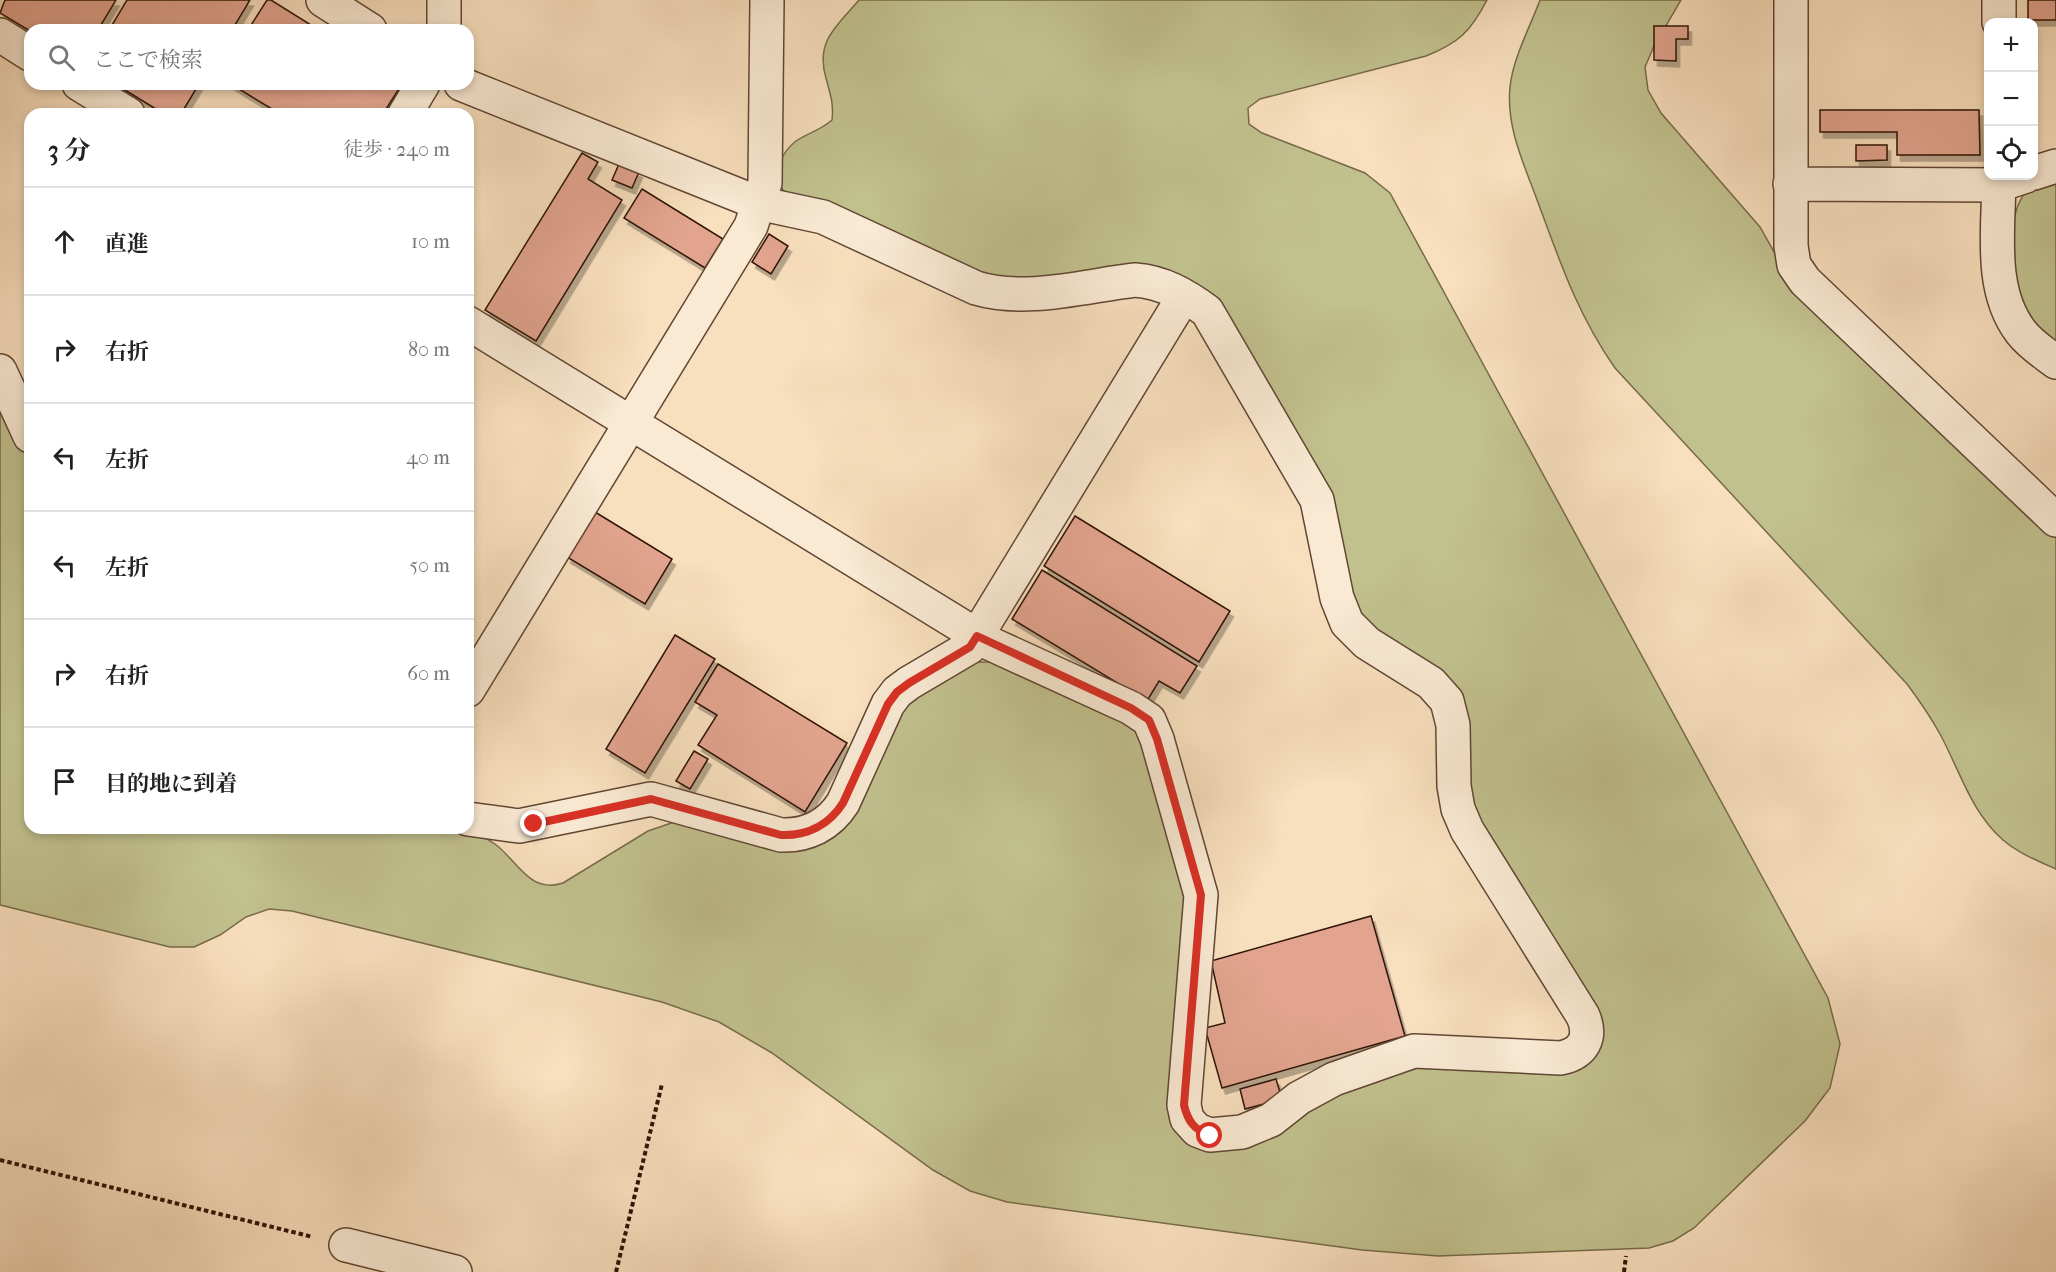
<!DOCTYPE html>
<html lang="ja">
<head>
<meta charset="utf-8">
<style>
	:root { --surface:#fff; --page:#f6f6f6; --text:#222; --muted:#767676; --line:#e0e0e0 }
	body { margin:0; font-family:"IM FELL French Canon","Noto Serif JP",serif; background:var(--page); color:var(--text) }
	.controls { position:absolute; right:18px; top:18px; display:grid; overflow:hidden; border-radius:12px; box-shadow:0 3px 9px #0003 }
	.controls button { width:54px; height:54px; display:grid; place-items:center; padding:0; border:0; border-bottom:2px solid var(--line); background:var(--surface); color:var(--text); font:30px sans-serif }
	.stop { position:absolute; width:18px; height:18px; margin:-14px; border:4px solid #d93025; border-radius:50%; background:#fff }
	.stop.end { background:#d93025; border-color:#fff; box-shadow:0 2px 6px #0008 }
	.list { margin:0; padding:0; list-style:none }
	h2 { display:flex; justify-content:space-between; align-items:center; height:78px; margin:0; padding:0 24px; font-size:26px }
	h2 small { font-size:20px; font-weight:400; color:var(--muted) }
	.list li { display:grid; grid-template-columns:39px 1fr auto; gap:18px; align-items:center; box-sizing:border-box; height:108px; padding:0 24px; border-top:2px solid var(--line) }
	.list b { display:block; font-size:22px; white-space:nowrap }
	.list em { font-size:20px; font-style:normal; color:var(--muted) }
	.icon { flex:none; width:33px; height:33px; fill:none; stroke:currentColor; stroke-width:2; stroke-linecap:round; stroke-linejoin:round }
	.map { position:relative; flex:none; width:2056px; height:1272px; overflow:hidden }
	.search { position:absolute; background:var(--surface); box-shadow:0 3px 9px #0003; left:24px; top:24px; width:450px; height:66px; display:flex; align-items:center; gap:15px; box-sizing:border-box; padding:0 21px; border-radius:18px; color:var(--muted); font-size:22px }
	.panel { position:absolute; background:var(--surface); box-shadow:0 3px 9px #0003; left:24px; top:108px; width:450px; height:726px; border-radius:18px }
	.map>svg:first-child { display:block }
</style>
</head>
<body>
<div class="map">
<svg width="2056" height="1272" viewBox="0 0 2056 1272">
	<defs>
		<filter id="shadow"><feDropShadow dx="3.5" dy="6" stdDeviation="0" flood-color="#0004"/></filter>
	</defs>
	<rect width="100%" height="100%" fill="#f8dfbd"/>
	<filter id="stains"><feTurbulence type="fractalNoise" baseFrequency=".00333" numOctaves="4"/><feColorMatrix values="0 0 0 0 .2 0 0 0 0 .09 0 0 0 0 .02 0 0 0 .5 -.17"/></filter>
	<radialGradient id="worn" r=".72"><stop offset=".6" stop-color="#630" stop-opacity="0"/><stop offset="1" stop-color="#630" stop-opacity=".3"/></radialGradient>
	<!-- green -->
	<path fill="#c1c18e" stroke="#786a4a" stroke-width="1.5" d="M859 0H1487C1471 31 1459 43 1426 56L1260 99 1248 108 1249 124 1262 133 1365 173 1390 193 1828 998 1840 1044 1830 1088 1805 1121 1694 1228 1673 1241 1649 1248 1438 1256 1362 1250 1007 1202 970 1191 933 1170 772 1053 719 1022 662 1002 292 911 269 909 246 917 220 935 194 947H170L0 905V394L30 459V828H461C473 832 484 836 495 844 518 861 529 894 563 883L648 831 677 821 798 846 897 709 974 662H993L1141 727 1187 879 1191 1139 1305 1106 1401 1065 1590 1055 1468 806 1464 723 1355 618 1214 304 998 284 798 201C794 198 786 194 783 190 771 173 782 152 796 141 808 133 821 130 832 120 834 104 830 93 826 78 815 41 837 26 859 0Z
		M1540 0H1681L1654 46 1645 67 1648 90 1661 113 1760 227 1795 289 2056 537V869C2038 861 2018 853 2003 840 1971 812 1960 771 1940 734 1930 716 1919 700 1907 684L1615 368C1577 314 1559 259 1536 197 1523 162 1506 126 1510 87 1513 58 1530 27 1540 0Z
		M2056 176V343C2044 332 2029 321 2023 306 2011 278 2005 213 2027 191 2034 184 2047 180 2056 176Z"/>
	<!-- building -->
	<path fill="#e2a48e" stroke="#2f1307" stroke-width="1.5" filter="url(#shadow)" d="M5 0H116L98 30 30 31 0 13Z
		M127 0H250L232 30H109Z
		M267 0H271L319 30H248Z
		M2028 0H2056V20H2028Z
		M1654 26H1688V39H1676V61L1654 60Z
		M115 84H199L181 114H164Z
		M231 84H402L383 114H280Z
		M1820 110H1979L1980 155H1897V132H1820Z
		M1856 145H1887V160L1856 161Z
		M582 153 598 162 588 179 622 200 536 341 485 310Z
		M619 164 639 172 632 188 612 180Z
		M642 189 723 239 705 268 624 218Z
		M769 234 788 246 771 274 752 262Z
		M595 512 672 559 645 604 567 557Z
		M1075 516 1230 611 1199 662 1044 566Z
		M1042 570 1197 666 1180 693 1159 681 1147 701 1012 619Z
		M675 635 715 659 645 773 606 749Z
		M718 664 847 743 805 812 698 745 717 715 695 702Z
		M694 751 708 759 690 789 676 781Z
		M1371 916 1405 1036 1222 1088 1205 1028 1225 1023 1211 961Z
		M1276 1079 1282 1099 1245 1109 1240 1089Z"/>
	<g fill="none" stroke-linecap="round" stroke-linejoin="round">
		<!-- minor casing -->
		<g stroke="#614634" stroke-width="36">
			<path id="minor" d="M323 0 370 30
				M1791 0V246L1794 265 1805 281 2056 520
				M1999 22V0
				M444 30V0
				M0 35 30 54
				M79 84 128 114
				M461 84 758 203 823 217 976 288C1026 303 1084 286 1135 280 1163 282 1185 295 1207 311L1317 500 1337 598 1347 623 1367 643 1431 683 1447 701 1453 725 1454 786 1458 809 1467 830 1583 1016C1592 1037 1584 1053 1561 1058L1414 1051 1334 1079 1299 1098 1271 1120 1242 1132 1210 1135 1197 1130 1187 1119 1184 1105 1201 895 1157 739 1149 720 1131 708 991 644 468 323
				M405 114 423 84
				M2034 173 2056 166
				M1999 176C1999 227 1988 289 2021 332 2030 344 2044 353 2056 362
				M1790 184 1999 185 2026 176
				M0 371 30 436
				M468 690 751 226 765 183 767 0
				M468 819 519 826 651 799 781 835C807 836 829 825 843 803L888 704 897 692 909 683 970 647 1184 296
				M346 1245 455 1272"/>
		</g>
		<!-- path -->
		<path stroke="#2f1307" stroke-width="4" stroke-dasharray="4.5 3" stroke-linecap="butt" d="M0 1160 313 1237
			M616 1272 662 1084
			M1624 1272 1626 1256"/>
		<!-- minor -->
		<use href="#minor" stroke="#faead4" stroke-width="33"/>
	</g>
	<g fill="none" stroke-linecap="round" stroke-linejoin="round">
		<!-- route -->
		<path stroke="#d93025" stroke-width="8" d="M534 824 651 799 781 835C807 836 829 825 843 803L888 704 897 692 909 683 970 647 977 636 1131 708 1149 720 1157 739 1201 895 1184 1105C1188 1122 1194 1129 1210 1136"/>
	</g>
	<rect width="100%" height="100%" filter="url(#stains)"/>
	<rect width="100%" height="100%" fill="url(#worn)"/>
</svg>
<div class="controls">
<button>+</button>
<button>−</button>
<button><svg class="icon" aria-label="locate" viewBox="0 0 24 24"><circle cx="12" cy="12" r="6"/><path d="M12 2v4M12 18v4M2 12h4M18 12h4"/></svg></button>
</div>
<div class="stop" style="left:1210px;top:1136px"></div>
<div class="stop end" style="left:534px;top:824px"></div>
<div class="search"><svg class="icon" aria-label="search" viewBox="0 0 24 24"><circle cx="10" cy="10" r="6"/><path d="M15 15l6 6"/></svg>ここで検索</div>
<section class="panel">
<h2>3 分<small>徒歩 · 240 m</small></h2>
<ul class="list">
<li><svg class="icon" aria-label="ahead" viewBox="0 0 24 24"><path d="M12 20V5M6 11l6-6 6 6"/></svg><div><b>直進</b></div><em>10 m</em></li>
<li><svg class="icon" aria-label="right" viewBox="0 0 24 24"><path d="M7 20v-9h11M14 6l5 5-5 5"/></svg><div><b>右折</b></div><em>80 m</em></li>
<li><svg class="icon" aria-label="left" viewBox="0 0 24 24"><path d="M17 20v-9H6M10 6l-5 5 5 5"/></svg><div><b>左折</b></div><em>40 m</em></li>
<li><svg class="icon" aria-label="left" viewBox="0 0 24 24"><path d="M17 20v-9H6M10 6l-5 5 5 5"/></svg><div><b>左折</b></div><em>50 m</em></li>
<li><svg class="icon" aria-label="right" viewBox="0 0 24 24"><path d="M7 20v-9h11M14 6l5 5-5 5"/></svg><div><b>右折</b></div><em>60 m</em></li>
<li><svg class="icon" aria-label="arrive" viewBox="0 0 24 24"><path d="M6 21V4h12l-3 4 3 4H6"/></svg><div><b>目的地に到着</b></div></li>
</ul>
</section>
</div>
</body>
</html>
